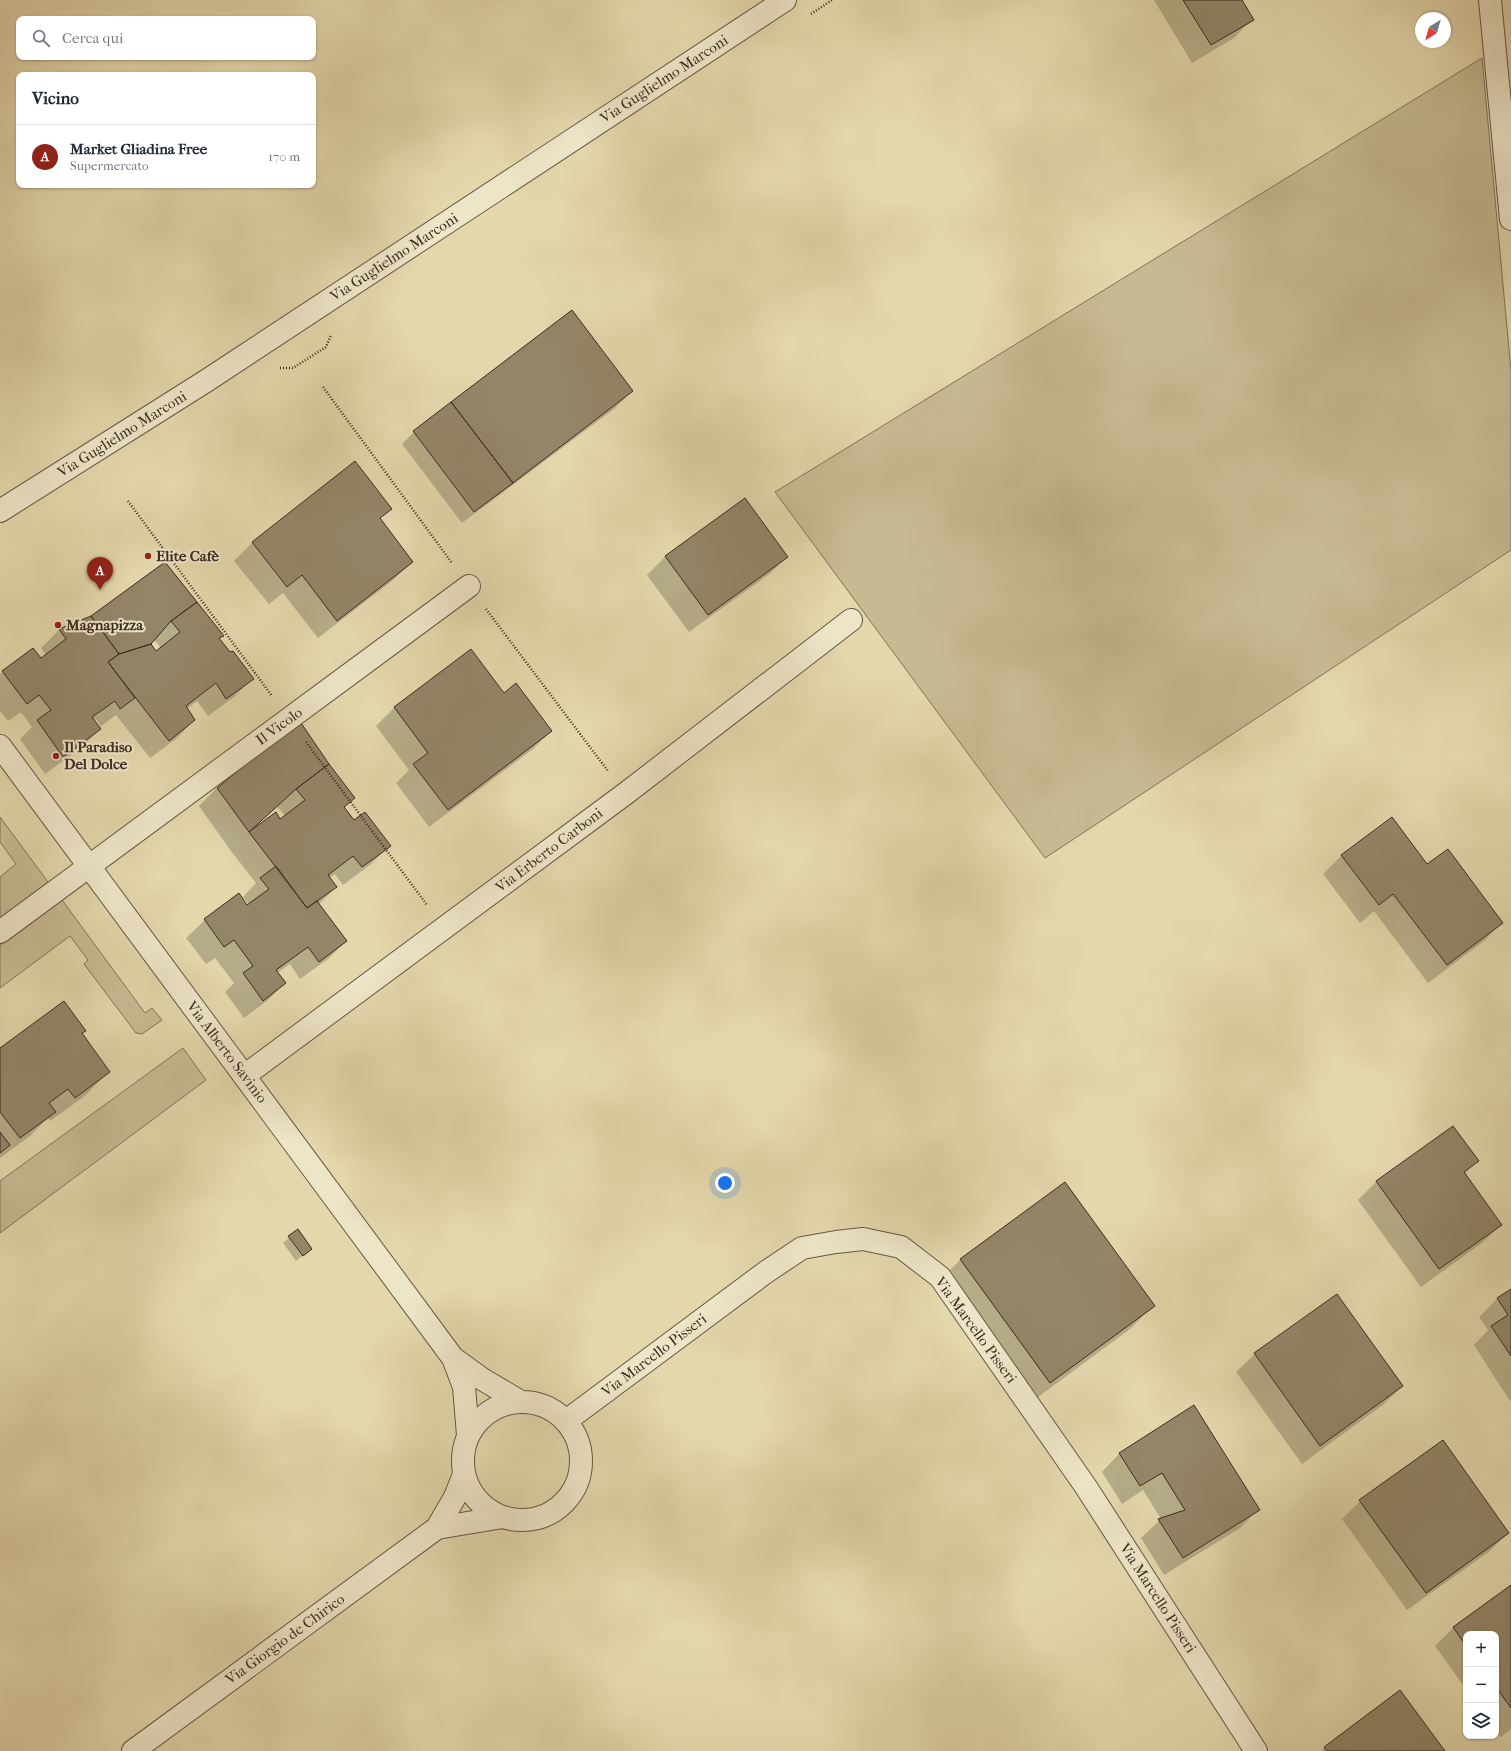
<!DOCTYPE html>
<html lang="it">
<head>
<meta charset="utf-8">
<style>
	:root { --surface:#fff; --page:#f2f2f3; --text:#1f2937; --muted:#747a83; --line:#e0e1e3; --accent:#8f2418 }
	body { margin:0; font-family:"IM FELL French Canon",serif; background:var(--page); color:var(--text) }
	.controls { position:absolute; right:12px; bottom:12px; display:grid; overflow:hidden; border-radius:8px; box-shadow:0 1px 3px #0004 }
	.controls button { width:36px; height:36px; display:grid; place-items:center; padding:0; border:0; border-bottom:1px solid var(--line); background:var(--surface); color:var(--text); font:20px sans-serif }
	.compass { position:absolute; left:1415px; top:12px; width:36px; height:36px; border-radius:50%; background:var(--surface); box-shadow:0 1px 3px #0004; rotate:217deg }
	.you { position:absolute; left:725px; top:1183px; width:14px; height:14px; margin:-10px; border:3px solid #fff; border-radius:50%; background:#1a73e8; box-shadow:0 0 0 6px #1a73e833 }
	.badge { display:grid; place-items:center; width:26px; height:26px; border-radius:50%; background:var(--accent); color:#fff; font-size:13px; font-weight:700 }
	.pin { position:absolute; translate:-50% -33px; filter:drop-shadow(0 1px 2px #0008) }
	.pin::after { content:''; position:absolute; top:21px; width:14px; height:12px; background:inherit; clip-path:polygon(0 0,100% 0,50% 100%) }
	.list { margin:0; padding:0; list-style:none }
	h2 { display:flex; justify-content:space-between; align-items:center; height:52px; margin:0; padding:0 16px; font-size:17px }
	h2 small { font-size:13px; font-weight:400; color:var(--muted) }
	.list li { display:grid; grid-template-columns:26px 1fr auto; gap:12px; align-items:center; box-sizing:border-box; height:64px; padding:0 16px; border-top:1px solid var(--line) }
	.list b { display:block; font-size:15px; white-space:nowrap }
	.list p { margin:0; font-size:13px; white-space:nowrap; color:var(--muted) }
	.list em { font-size:13px; font-style:normal; color:var(--muted) }
	.icon { flex:none; width:22px; height:22px; fill:none; stroke:currentColor; stroke-width:2; stroke-linecap:round; stroke-linejoin:round }
	.map { position:relative; flex:none; width:1511px; height:1751px; overflow:hidden }
	.search { position:absolute; background:var(--surface); box-shadow:0 1px 3px #0004; left:16px; top:16px; width:300px; height:44px; display:flex; align-items:center; gap:10px; box-sizing:border-box; padding:0 14px; border-radius:8px; color:var(--muted); font-size:15px }
	.panel { position:absolute; background:var(--surface); box-shadow:0 1px 3px #0004; left:16px; top:72px; width:300px; height:116px; border-radius:8px }
	.map>svg:first-child { display:block }
</style>
</head>
<body>
<div class="map">
<svg width="1511" height="1751" viewBox="0 0 1511 1751">
	<rect width="100%" height="100%" fill="#e3d7ab"/>
	<filter id="stains"><feTurbulence type="fractalNoise" baseFrequency=".005" numOctaves="4"/><feColorMatrix values="0 0 0 0 .2 0 0 0 0 .09 0 0 0 0 .02 0 0 0 .5 -.17"/></filter>
	<radialGradient id="worn" r=".72"><stop offset=".6" stop-color="#630" stop-opacity="0"/><stop offset="1" stop-color="#630" stop-opacity=".3"/></radialGradient>
	<!-- green -->
	<path fill="#c7ba93" stroke="#82735a" d="M1482 58 1511 371V550L1045 858 775 492Z
		M0 817 48 882 0 918V877L16 864 0 842Z
		M62 900 145 1013 152 1008 162 1020 142 1034 136 1033 84 964 88 960 70 936 0 988V945Z
		M183 1048 206 1080 0 1233V1181Z"/>
	<!-- shadow -->
	<path fill="#0003" fill-rule="evenodd" d="M1154 0H1241L1252 19 1234 38 1192 63Z
		M572 312 632 391 614 409 462 523 402 444 414 432Z
		M744 499 787 557 768 575 689 632 647 575 665 557Z
		M390 508 379 519 412 562 393 580 318 638 283 593 269 604 234 561 253 542Z
		M165 563 222 636 219 639 252 679 234 697 208 716 197 701 187 709 194 720 176 739 150 758 116 715 101 726 96 719 94 721 100 729 82 747 45 774 20 739 32 727 21 712 8 721 0 711V674L3 672 40 659 46 655 41 648 59 630 92 617ZM154 640 161 648 156 652 150 644Z
		M470 650 504 695 551 731 533 749 429 827 396 783 409 770 376 726 394 708Z
		M298 722 353 798 344 808 354 822 389 846 371 864 343 885 335 874 329 878 336 887 319 904 346 941 328 959 300 979 290 964 277 973 285 983 267 1001 244 1018 225 992 234 983 215 958 206 964 186 938 205 920 249 905 243 897 256 883 231 851 199 806 217 788ZM277 806 285 816 280 820 257 827 256 826Z
		M1391 818 1427 866 1502 922 1484 941 1428 983 1374 911 1360 923 1323 874 1341 856Z
		M81 1034 108 1072 85 1096 50 1121 48 1118 30 1136 0 1158V1049Z
		M1453 1127 1477 1161 1464 1174 1501 1225 1482 1243 1421 1287 1358 1200 1376 1182Z
		M1065 1183 1154 1305 1130 1329 1026 1406 936 1284 960 1260Z
		M298 1230 305 1254 296 1261 283 1243Z
		M1511 1290V1400L1510 1401 1474 1345 1488 1330 1479 1317 1498 1298Z
		M1337 1295 1402 1386 1384 1404 1302 1464 1236 1372 1255 1354Z
		M1120 1453 1258 1509 1240 1528 1164 1575 1141 1538 1161 1519 1143 1490 1122 1504 1102 1472Z
		M1360 1501 1508 1533 1490 1551 1407 1610 1342 1519Z
		M1511 1586V1729L1501 1737 1496 1731V1634H1466V1689L1435 1646 1453 1628Z
		M1399 1692 1444 1751H1321L1324 1748Z"/>
	<!-- building -->
	<path fill="#938568" stroke="#3c2c20" d="M1183 0H1242L1254 20 1211 45Z
		M572 310 633 391 513 483 451 402Z
		M451 402 513 483 474 512 413 431Z
		M355 461 392 509 380 518 413 562 337 621 302 575 287 587 252 542Z
		M745 498 788 557 708 615 665 556Z
		M165 562 197 602 171 621 151 644 119 654 91 616Z
		M197 602 224 636 219 638 230 652 233 651 254 679 226 699 216 683 186 706 195 720 169 741 108 662 119 654 151 644 156 651 180 632 171 621Z
		M91 616 119 654 108 662 135 698 120 709 115 701 92 717 101 729 63 757 37 720 51 710 39 695 27 704 2 671 33 648 41 658 66 639 59 629Z
		M471 649 504 693 516 683 552 731 448 810 413 764 428 753 394 707Z
		M299 720 329 764 296 789 249 832 217 788Z
		M329 764 355 798 344 807 354 820 365 812 391 846 362 867 353 856 328 875 337 887 307 908 249 832 276 812 280 819 305 800 296 789Z
		M1392 817 1427 864 1448 849 1503 923 1447 965 1393 894 1379 905 1341 855Z
		M276 866 307 908 317 901 347 941 319 962 308 947 276 970 286 983 263 1001 243 973 253 966 234 940 224 947 204 919 239 893 247 905 269 889 260 878Z
		M64 1001 86 1031 82 1033 110 1072 75 1098 68 1089 49 1103 56 1112 20 1138 0 1112V1048Z
		M1453 1126 1479 1161 1464 1172 1502 1225 1439 1269 1376 1181Z
		M0 1132 10 1145 0 1153Z
		M1065 1182 1155 1306 1050 1383 960 1259Z
		M298 1229 312 1249 303 1256 288 1236Z
		M1511 1289V1356L1491 1326 1508 1315 1497 1298Z
		M1337 1294 1403 1386 1320 1446 1254 1353Z
		M1194 1405 1260 1510 1183 1558 1158 1519 1185 1510 1162 1473 1140 1486 1119 1453Z
		M1443 1440 1509 1533 1426 1593 1359 1500Z
		M1511 1585V1708L1496 1687V1634H1466V1646L1453 1627Z
		M1400 1690 1445 1751H1327L1324 1747Z"/>
	<g fill="none" stroke-linecap="round" stroke-linejoin="round">
		<!-- pedestrian casing -->
		<g stroke="#665743" stroke-width="24">
			<path id="pedestrian" d="M0 932 469 586"/>
		</g>
		<!-- minor casing -->
		<g stroke="#665743" stroke-width="24">
			<path id="minor" d="M0 511 206 381 785 0
				M0 746 453 1358 482 1379 521 1402
				M244 1076 625 794 851 620
				M453 1358 464 1387 468 1435
				M463 1461a59 59 0 1 1 118 0a59 59 0 1 1-118 0Z
				M566 1421 766 1272 802 1248 836 1242 863 1239 901 1247 940 1277 1086 1487 1256 1751
				M437 1528 503 1517
				M133 1751 437 1528 455 1497 464 1474"/>
		</g>
		<!-- tertiary casing -->
		<g stroke="#665743" stroke-width="24">
			<path id="tertiary" d="M1490 0 1511 219"/>
		</g>
		<!-- path -->
		<path stroke="#3c2c20" stroke-width="2.5" stroke-dasharray="1 2" stroke-linecap="butt" d="M811 14 832 0
			M280 368H293L326 347 331 335
			M323 387 452 563
			M128 501 272 696
			M486 609 608 771
			M306 742 427 905"/>
		<!-- pedestrian -->
		<use href="#pedestrian" stroke="#ede5c8" stroke-width="22"/>
		<!-- minor -->
		<use href="#minor" stroke="#ede5c8" stroke-width="22"/>
		<!-- tertiary -->
		<use href="#tertiary" stroke="#ede5c8" stroke-width="22"/>
	</g>
	<!-- markers -->
	<g fill="#8f2418" stroke="#ede5c8" stroke-width="1.5">
		<circle cx="148" cy="556" r="4"/>
		<circle cx="58" cy="625" r="4"/>
		<circle cx="56" cy="756" r="4"/>
	</g>
	<g text-anchor="middle" dominant-baseline="central" stroke-width="4" stroke-linejoin="round" paint-order="stroke">
		<!-- street labels -->
		<g font-size="15" fill="#3c2c20" stroke="#ede5c8">
			<text transform="translate(664 79) rotate(-33)">Via Guglielmo Marconi</text>
			<text transform="translate(394 257) rotate(-33)">Via Guglielmo Marconi</text>
			<text transform="translate(122 434) rotate(-32)">Via Guglielmo Marconi</text>
			<text transform="translate(279 726) rotate(-36)">Il Vicolo</text>
			<text transform="translate(549 850) rotate(-37)">Via Erberto Carboni</text>
			<text transform="translate(227 1052) rotate(53)">Via Alberto Savinio</text>
			<text transform="translate(976 1330) rotate(54)">Via Marcello Pisseri</text>
			<text transform="translate(654 1355) rotate(-37)">Via Marcello Pisseri</text>
			<text transform="translate(1158 1598) rotate(57)">Via Marcello Pisseri</text>
			<text transform="translate(285 1639) rotate(-36)">Via Giorgio de Chirico</text>
		</g>
		<!-- poi labels -->
		<g font-size="15" font-weight="bold" fill="#3c2c20" stroke="#ede5c8" text-anchor="start">
			<text x="156" y="556">Elite Cafè</text>
			<text x="66" y="625">Magnapizza</text>
			<text x="64" y="747">Il Paradiso<tspan x="64" dy="17">Del Dolce</tspan></text>
		</g>
	</g>
	<rect width="100%" height="100%" filter="url(#stains)"/>
	<rect width="100%" height="100%" fill="url(#worn)"/>
</svg>
<div class="controls">
<button>+</button>
<button>−</button>
<button><svg class="icon" aria-label="layers" viewBox="0 0 24 24"><path d="M12 4l9 5-9 5-9-5zM3 14l9 5 9-5"/></svg></button>
</div>
<svg class="compass" viewBox="-18 -18 36 36"><path d="M0-13l5 13h-10z" fill="#e53935"/><path d="M0 13l5-13h-10z" fill="#747a83"/></svg>
<div class="you"></div>
<div class="pin badge" style="left:100px;top:590px">A</div>
<div class="search"><svg class="icon" aria-label="search" viewBox="0 0 24 24"><circle cx="10" cy="10" r="6"/><path d="M15 15l6 6"/></svg>Cerca qui</div>
<section class="panel">
<h2>Vicino<small></small></h2>
<ul class="list">
<li><span class="badge">A</span><div><b>Market Gliadina Free</b><p>Supermercato</p></div><em>170 m</em></li>
</ul>
</section>
</div>
</body>
</html>
